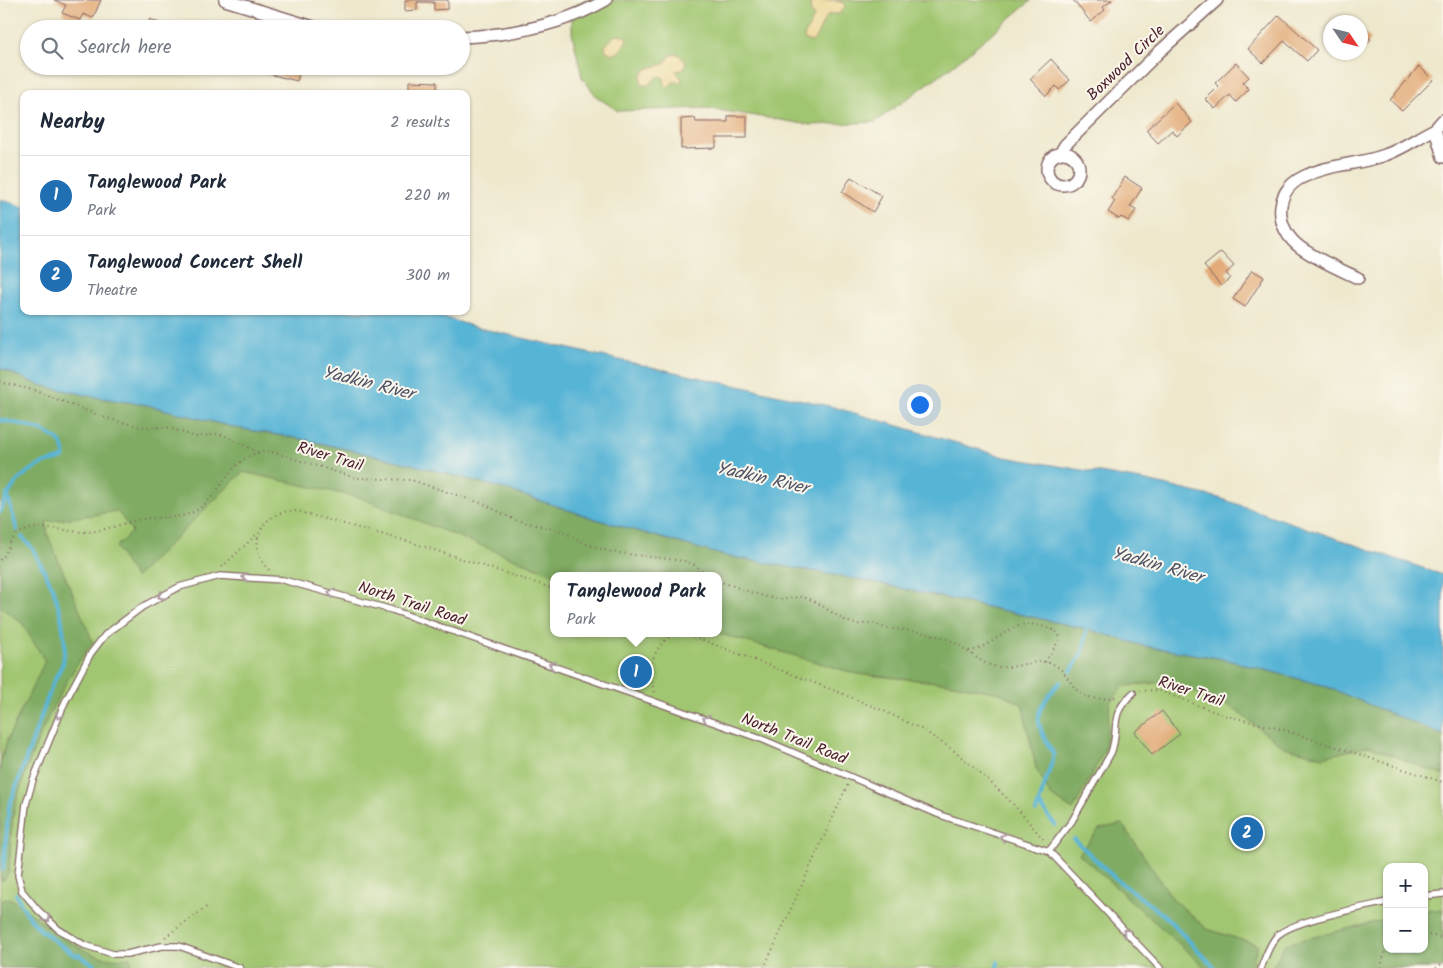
<!DOCTYPE html>
<html lang="en">
<head>
<meta charset="utf-8">
<style>
	:root { --surface:#fff; --page:#f6f6f7; --text:#1f2937; --muted:#747a83; --line:#e0e1e3; --accent:#1f6fb2 }
	body { margin:0; font-family:Kalam,sans-serif; background:var(--page); color:var(--text) }
	.controls { position:absolute; right:15px; bottom:15px; display:grid; overflow:hidden; border-radius:10px; box-shadow:0 1px 4px #0004 }
	.controls button { width:45px; height:45px; display:grid; place-items:center; padding:0; border:0; border-bottom:1px solid var(--line); background:var(--surface); color:var(--text); font:25px sans-serif }
	.compass { position:absolute; left:1323px; top:15px; width:45px; height:45px; border-radius:50%; background:var(--surface); box-shadow:0 1px 4px #0004; rotate:125deg }
	.you { position:absolute; left:919px; top:404px; width:18px; height:18px; margin:-12px; border:4px solid #fff; border-radius:50%; background:#1a73e8; box-shadow:0 0 0 8px #1a73e833 }
	.badge { display:grid; place-items:center; width:32px; height:32px; border-radius:50%; background:var(--accent); color:#fff; font-size:16px; font-weight:700 }
	.pin { position:absolute; translate:-50% -50%; border:2px solid #fff; box-shadow:0 1px 5px #0006 }
	.popup { position:absolute; left:550px; top:572px; width:172px; height:65px; box-sizing:border-box; display:grid; place-content:center; border-radius:10px; background:var(--surface); filter:drop-shadow(0 1px 4px #0005); font-size:16px; white-space:nowrap; color:var(--muted) }
	.popup b { font-size:19px; color:var(--text) }
	.popup::after { content:''; position:absolute; left:50%; top:100%; margin-left:-10px; border:10px solid transparent; border-top-color:var(--surface) }
	.list { margin:0; padding:0; list-style:none }
	h2 { display:flex; justify-content:space-between; align-items:center; height:65px; margin:0; padding:0 20px; font-size:21px }
	h2 small { font-size:16px; font-weight:400; color:var(--muted) }
	.list li { display:grid; grid-template-columns:32px 1fr auto; gap:15px; align-items:center; box-sizing:border-box; height:80px; padding:0 20px; border-top:1px solid var(--line) }
	.list b { display:block; font-size:19px; white-space:nowrap }
	.list p { margin:0; font-size:16px; white-space:nowrap; color:var(--muted) }
	.list em { font-size:16px; font-style:normal; color:var(--muted) }
	.icon { flex:none; width:28px; height:28px; fill:none; stroke:currentColor; stroke-width:2; stroke-linecap:round; stroke-linejoin:round }
	.map { position:relative; flex:none; width:1443px; height:968px; overflow:hidden }
	.search { position:absolute; background:var(--surface); box-shadow:0 1px 4px #0004; left:20px; top:20px; width:450px; height:55px; display:flex; align-items:center; gap:12px; box-sizing:border-box; padding:0 18px; border-radius:28px; color:var(--muted); font-size:19px }
	.panel { position:absolute; background:var(--surface); box-shadow:0 1px 4px #0004; left:20px; top:90px; width:450px; height:225px; border-radius:10px }
	.map>svg:first-child { display:block }
</style>
</head>
<body>
<div class="map">
<svg width="1443" height="968" viewBox="0 0 1443 968">
	<rect width="100%" height="100%" fill="#fbf7ec"/>
	<filter id="ink" filterUnits="userSpaceOnUse"><feTurbulence type="fractalNoise" baseFrequency=".02" numOctaves="2"/><feDisplacementMap in="SourceGraphic" scale="10" xChannelSelector="R" yChannelSelector="G"/><feConvolveMatrix kernelMatrix="1 2 1 2 8 2 1 2 1" color-interpolation-filters="sRGB"/></filter>
	<filter id="wash" filterUnits="userSpaceOnUse"><feTurbulence type="fractalNoise" baseFrequency=".0096" numOctaves="4" result="noise"/><feDisplacementMap in="SourceGraphic" scale="20" xChannelSelector="R" yChannelSelector="G"/><feGaussianBlur stdDeviation="1.12" result="paint"/><feColorMatrix in="noise" values="0 0 0 0 0 0 0 0 0 0 0 0 0 0 0 0 0 1.4 0 .05"/><feComposite in="paint" operator="in"/></filter>
	<g filter="url(#wash)">
		<rect width="100%" height="100%" fill="#eee8cd"/>
		<!-- green -->
		<path fill="#a1c671" stroke="#76724e" fill-rule="evenodd" d="M584 0H1032L952 66 875 122 811 125 706 108 618 111 597 97 582 77 572 33V8Z
			M0 368 1443 735V968H0ZM554 576H718V633H554ZM1387 867H1424V949H1387Z"/>
		<!-- forest -->
		<path fill="#80ab63" stroke="#656547" d="M0 368 40 385 95 397 147 405 237 428 307 440 403 462 501 488 599 520 722 555 873 582 1087 629 1144 646 1224 659 1322 685 1443 735V775L1369 746 1323 757 1284 747 1227 704 1168 682 1124 686 1110 703 1105 749 1073 810 1051 796 1036 768 1022 704 1000 693 947 683 857 674 717 633H718V576H558L361 498 243 472 135 578 116 547 132 531 117 511 46 522 48 536 93 642C61 682 29 754 16 803 10 824 11 850 9 872L4 880H0V764L7 740 45 661 22 623 0 606Z
			M1122 824 1173 899 1207 929 1258 945 1250 968H1206L1079 854 1099 829Z
			M10 898C43 920 88 968 130 957L132 964 141 968H0V901Z
			M1431 909 1443 911V968H1272L1285 944 1387 919V949H1424V911Z"/>
		<!-- sand -->
		<path fill="#eeda9e" stroke="#9c7c64" d="M811 0H833L844 3 845 7 839 14H829C821 22 818 37 812 42L805 40 804 37 814 17 810 9Z
			M615 35 625 36 627 40 619 52 613 54 606 51 605 46Z
			M678 54 686 62 684 69 676 71 682 79 681 82H673L669 87 665 86 664 78 659 76 648 85H642L641 79C643 66 654 68 664 64L671 55Z"/>
		<!-- water -->
		<path fill="#56b4d5" stroke="#506a80" d="M0 199 24 207V311H424L475 327 583 352 830 406 1005 457 1147 481 1219 498 1443 575V735L1322 685 1224 659 1144 646 1087 629 873 582 722 555 599 520 501 488 403 462 307 440 237 428 147 405 95 397 40 385 0 368Z"/>
		<g fill="none" stroke-linecap="round" stroke-linejoin="round">
			<!-- stream -->
			<path stroke="#56b4d5" stroke-width="4" d="M0 420C18 423 69 432 64 457 58 461 51 461 45 463 19 473 10 488 0 512
				M7 494 17 530
				M1071 671 1083 652 1087 626
				M1039 803 1055 825
				M1036 812 1054 755C1033 718 1032 715 1060 682
				M1074 839 1117 880 1165 916 1215 968
				M3 870 9 807 53 683 63 663 65 644 61 615 53 588 33 549 22 537
				M16 894C33 929 44 933 75 955H79L99 968
				M997 968 998 962"/>
		</g>
		<g id="blocks">
			<!-- building -->
			<path fill="#e2ab78" d="M54 0H101L93 18 83 14 80 20 62 13 66 5Z
				M405 0H448V9L434 10V2H417V10L405 11Z
				M1073 0H1112L1103 7 1105 10 1091 22Z
				M1279 15 1317 50 1307 61 1284 41 1263 63 1248 49Z
				M150 19 172 29H146Z
				M1362 31 1371 39 1363 49 1360 47Z
				M1051 59 1070 80 1059 90 1056 86 1046 96 1030 79Z
				M1236 63 1249 77 1243 83 1249 89 1236 102 1230 95 1215 109 1205 99 1218 86 1215 83Z
				M267 66H301L297 81 265 73Z
				M1419 66 1433 80 1402 111 1390 100Z
				M409 81 437 82V94H409Z
				M1175 103 1192 122 1177 136 1172 130 1158 143 1146 130Z
				M728 116H747V138H716V148L681 149V119L695 118 696 122H728Z
				M851 177 882 196 873 212 842 192Z
				M1125 177 1142 188 1130 207 1136 210 1129 221 1121 217 1119 219 1108 212 1115 201 1112 198Z
				M1221 252 1234 266 1226 273 1230 278 1221 286 1204 266Z
				M1252 270 1264 277 1245 307 1233 299Z
				M1162 711 1180 734 1152 755 1135 732Z"/>
		</g>
	</g>
	<g filter="url(#ink)">
		<use href="#blocks" fill-opacity="0" stroke="#836564" stroke-width="1"/>
		<g fill="none" stroke-linecap="round" stroke-linejoin="round">
			<!-- lane casing -->
			<g stroke="#836564" stroke-width="8">
				<path id="lane" d="M1049 851 1072 821 1111 753C1121 726 1107 717 1133 693
					M1424 896 1443 894
					M240 968 179 946H162L127 954H113L84 945 58 929 38 910 22 891 18 875 26 804 33 780 65 702 91 653 105 635 142 607 179 587 220 576 283 580 392 610 764 740 940 815 1049 851 1160 968
					M1261 968C1265 958 1269 945 1276 937 1289 921 1365 907 1387 902"/>
			</g>
			<!-- street casing -->
			<g stroke="#836564" stroke-width="14">
				<path id="street" d="M225 0 320 29
					M461 37C512 35 561 26 606 0
					M1443 120 1435 129 1443 157
					M1061 152 1065 145 1158 53 1217 0
					M1047 169a16 16 0 1 1 32 0a16 16 0 1 1-32 0Z
					M1358 278C1339 269 1318 260 1301 248 1274 229 1273 191 1303 177 1329 164 1358 165 1385 155 1403 149 1418 137 1435 129"/>
			</g>
			<!-- path -->
			<path stroke="#836564" stroke-width="2" stroke-dasharray="1 4" stroke-linecap="butt" d="M0 382 33 390 103 417 140 427H167L196 437 218 434 225 436 258 452
				M0 560C9 553 7 542 16 535 40 521 58 531 83 532 104 532 122 523 142 519 159 516 180 520 195 511 224 495 230 452 269 451L356 478 411 480 484 504 515 520 562 531 584 543 611 552 684 561 693 564 710 576
				M222 567 257 534
				M269 570C244 546 262 509 296 511L410 542 554 589
				M718 581C739 587 759 597 780 599 790 600 797 595 806 598 824 603 839 622 857 624 861 625 867 623 872 623 877 624 881 627 886 628 905 630 923 632 942 637 963 643 977 664 998 667 1014 669 1028 661 1044 662 1077 665 1062 707 1116 697
				M684 633 833 690 884 711 923 730 953 750 989 781 1014 805 1044 840
				M969 651C996 647 1012 616 1041 626 1048 628 1054 630 1059 634L1060 639 1045 662
				M1140 691 1158 690 1223 715 1281 729 1443 782
				M655 692C645 669 654 644 676 633
				M1424 934 1443 938
				M165 937 208 906
				M764 968 848 784
				M1381 968 1387 941
				M1436 968 1443 963"/>
			<!-- lane -->
			<use href="#lane" stroke="#fff" stroke-width="5.5"/>
			<!-- street -->
			<use href="#street" stroke="#fff" stroke-width="11"/>
		</g>
		<!-- one-way arrows -->
		<defs><path id="oneway-chevron" d="M-2-3.5L2.5 0L-2 3.5" fill="none" stroke-width="1.6" stroke-linecap="round" stroke-linejoin="round" transform="scale(1.25)"/></defs>
		<g stroke="#ae9aa0">
			<use href="#oneway-chevron" transform="translate(245 577) rotate(-177)"/>
			<use href="#oneway-chevron" transform="translate(331 593) rotate(-166)"/>
			<use href="#oneway-chevron" transform="translate(161 596) rotate(152)"/>
			<use href="#oneway-chevron" transform="translate(552 665) rotate(-161)"/>
			<use href="#oneway-chevron" transform="translate(59 716) rotate(113)"/>
			<use href="#oneway-chevron" transform="translate(706 719) rotate(-160)"/>
			<use href="#oneway-chevron" transform="translate(1003 837) rotate(-161)"/>
			<use href="#oneway-chevron" transform="translate(47 919) rotate(43)"/>
			<use href="#oneway-chevron" transform="translate(1126 932) rotate(-133)"/>
		</g>
	</g>
	<g text-anchor="middle" dominant-baseline="central" stroke-width="4" stroke-linejoin="round" paint-order="stroke">
		<!-- street labels -->
		<g font-size="16" fill="#4a1f2b" stroke="#fbf7ec">
			<text transform="translate(1126 63) rotate(-44)">Boxwood Circle</text>
			<text transform="translate(330 457) rotate(17)">River Trail</text>
			<text transform="translate(412 604) rotate(18)">North Trail Road</text>
			<text transform="translate(1191 692) rotate(18)">River Trail</text>
			<text transform="translate(794 739) rotate(22)">North Trail Road</text>
		</g>
		<!-- water labels -->
		<g font-size="18" font-style="italic" fill="#4e5366" stroke="#fbf7ec">
			<text transform="translate(368 384) rotate(14)">Yadkin River</text>
			<text transform="translate(762 479) rotate(13)">Yadkin River</text>
			<text transform="translate(1157 566) rotate(16)">Yadkin River</text>
		</g>
	</g>
</svg>
<div class="controls">
<button>+</button>
<button>−</button>
</div>
<svg class="compass" viewBox="-18 -18 36 36"><path d="M0-13l5 13h-10z" fill="#e53935"/><path d="M0 13l5-13h-10z" fill="#747a83"/></svg>
<div class="you"></div>
<div class="pin badge" style="left:636px;top:672px">1</div>
<div class="popup"><b>Tanglewood Park</b>Park</div>
<div class="pin badge" style="left:1247px;top:833px">2</div>
<div class="search"><svg class="icon" aria-label="search" viewBox="0 0 24 24"><circle cx="10" cy="10" r="6"/><path d="M15 15l6 6"/></svg>Search here</div>
<section class="panel">
<h2>Nearby<small>2 results</small></h2>
<ul class="list">
<li><span class="badge">1</span><div><b>Tanglewood Park</b><p>Park</p></div><em>220 m</em></li>
<li><span class="badge">2</span><div><b>Tanglewood Concert Shell</b><p>Theatre</p></div><em>300 m</em></li>
</ul>
</section>
</div>
</body>
</html>
